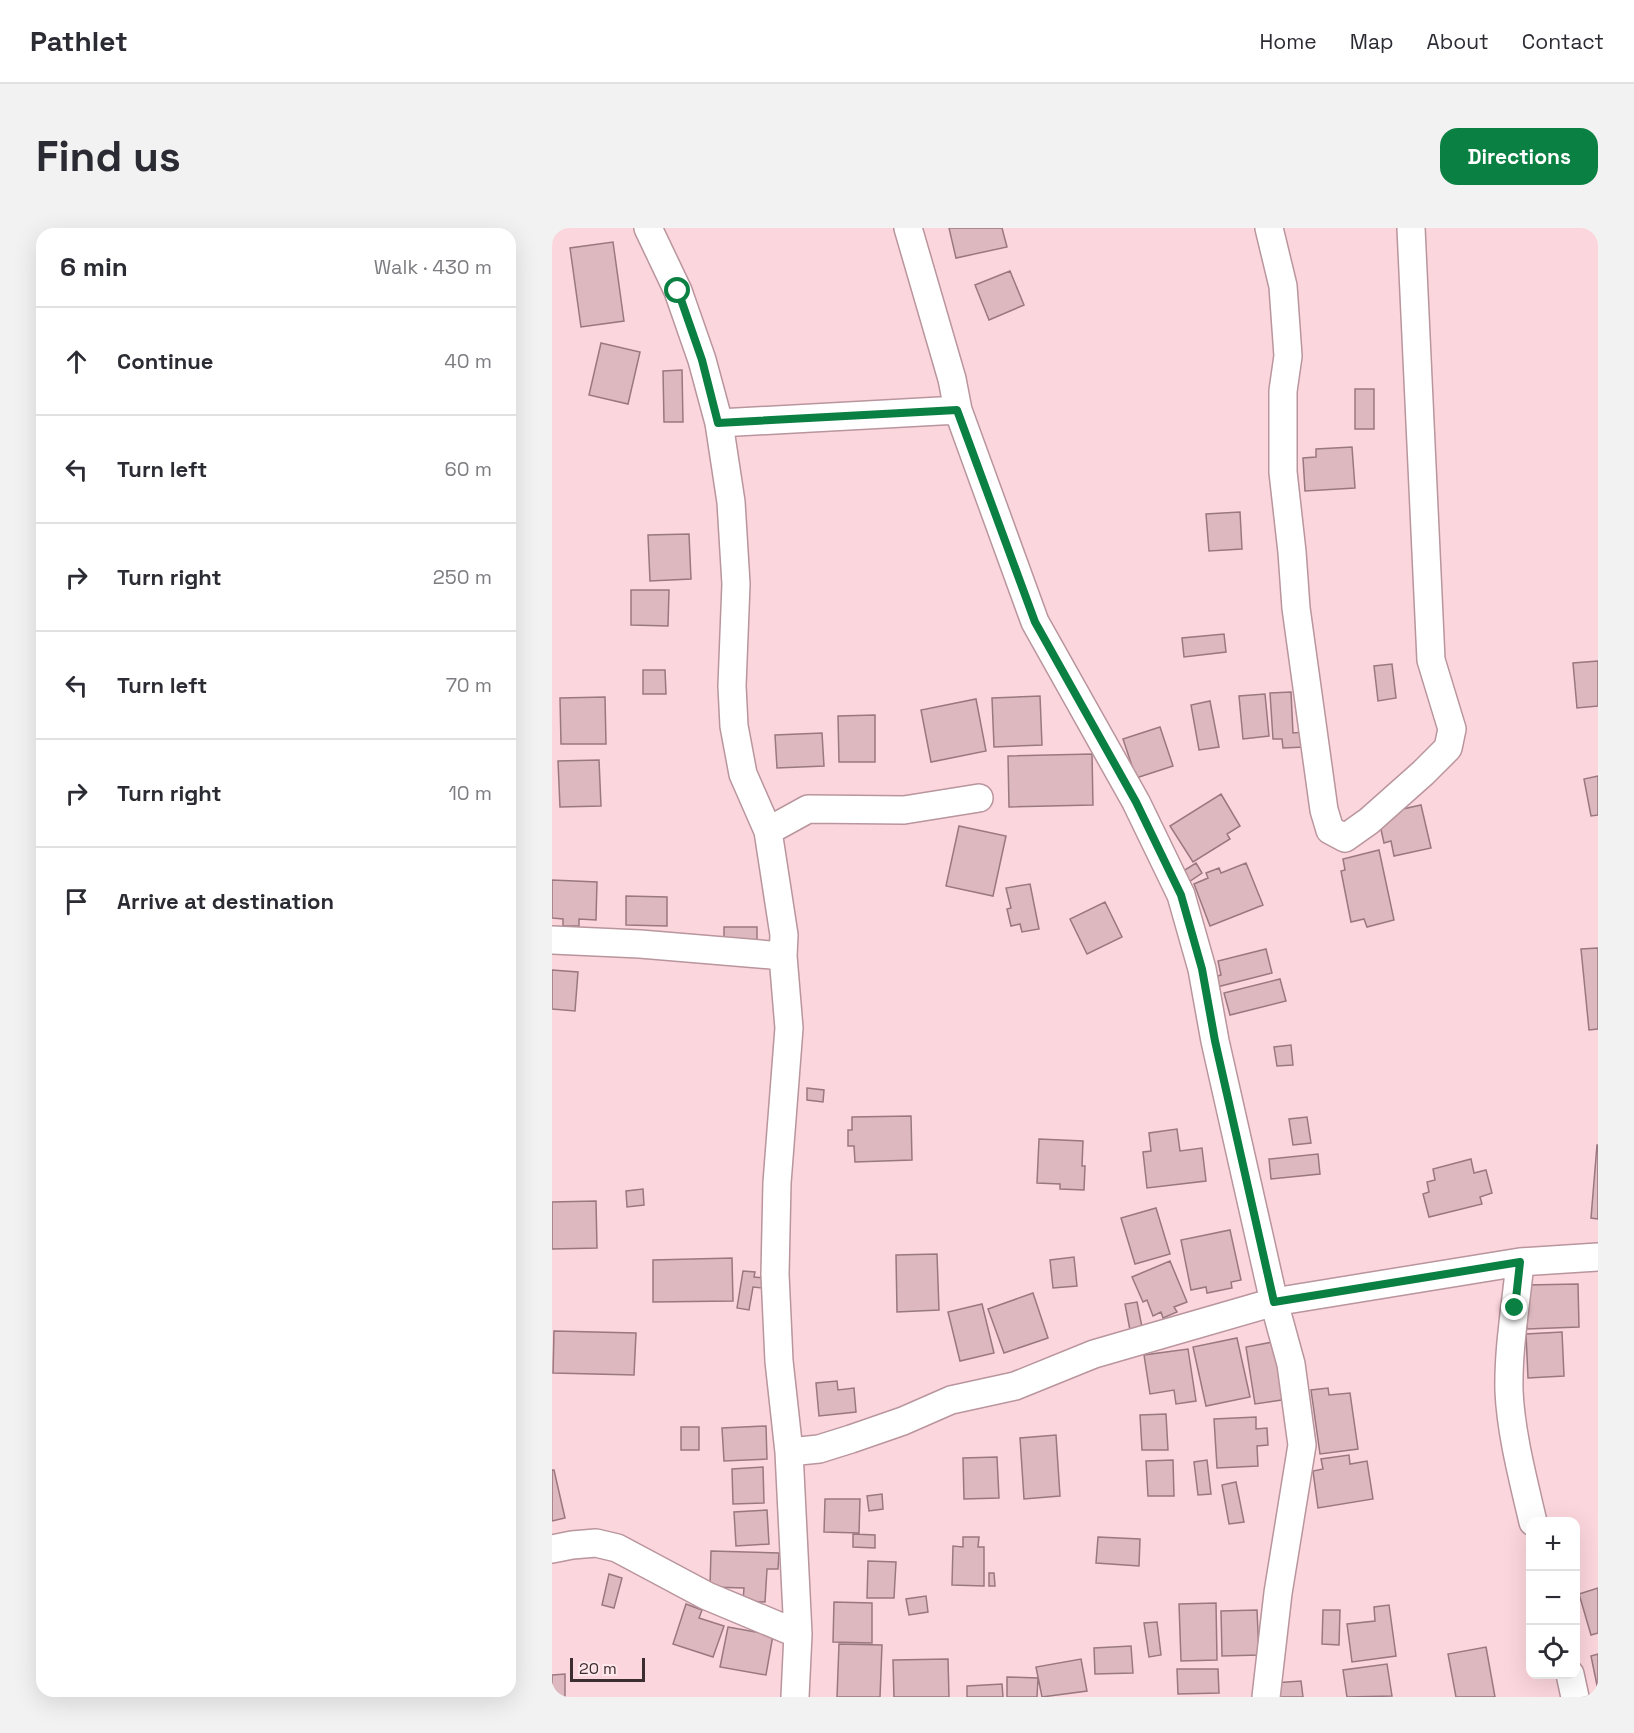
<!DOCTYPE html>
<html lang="en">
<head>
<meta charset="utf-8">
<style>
	:root { --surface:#fff; --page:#f2f2f3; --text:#2b2b33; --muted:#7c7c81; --line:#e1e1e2; --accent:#0b8043 }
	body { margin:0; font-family:"Space Grotesk",sans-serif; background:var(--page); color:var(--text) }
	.controls { position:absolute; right:18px; bottom:18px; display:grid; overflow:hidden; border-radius:12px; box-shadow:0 6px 24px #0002 }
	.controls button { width:54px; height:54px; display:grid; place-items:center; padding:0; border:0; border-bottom:2px solid var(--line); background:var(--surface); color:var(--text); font:30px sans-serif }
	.scale { position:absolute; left:18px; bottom:15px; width:75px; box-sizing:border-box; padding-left:6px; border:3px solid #3c2d30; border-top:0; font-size:16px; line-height:21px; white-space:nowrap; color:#3c2d30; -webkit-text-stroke:4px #ffe7ec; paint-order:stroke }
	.stop { position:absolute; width:18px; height:18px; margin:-14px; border:4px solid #0b8043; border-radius:50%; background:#fff }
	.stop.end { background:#0b8043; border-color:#fff; box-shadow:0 2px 6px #0008 }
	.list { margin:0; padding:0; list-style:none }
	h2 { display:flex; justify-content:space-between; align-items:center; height:78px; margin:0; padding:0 24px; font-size:26px }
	h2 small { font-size:20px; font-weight:400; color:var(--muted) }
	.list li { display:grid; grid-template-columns:39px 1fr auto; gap:18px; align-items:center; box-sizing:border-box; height:108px; padding:0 24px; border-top:2px solid var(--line) }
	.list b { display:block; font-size:22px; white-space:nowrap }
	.list em { font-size:20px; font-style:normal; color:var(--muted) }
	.icon { flex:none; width:33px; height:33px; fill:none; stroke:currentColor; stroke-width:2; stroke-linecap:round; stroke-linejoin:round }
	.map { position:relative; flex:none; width:1046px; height:1469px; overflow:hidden; border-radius:18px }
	header { display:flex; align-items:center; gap:36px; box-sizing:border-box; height:84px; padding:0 30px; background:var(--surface); border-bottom:2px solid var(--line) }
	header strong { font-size:28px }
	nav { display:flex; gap:33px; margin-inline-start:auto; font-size:21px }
	.intro { display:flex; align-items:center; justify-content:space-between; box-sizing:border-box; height:144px; padding:0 36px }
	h1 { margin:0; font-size:42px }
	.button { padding:15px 27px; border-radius:18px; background:var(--accent); color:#fff; font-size:21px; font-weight:700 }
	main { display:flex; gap:36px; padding:0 36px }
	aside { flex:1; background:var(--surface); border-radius:18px; box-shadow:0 6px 24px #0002 }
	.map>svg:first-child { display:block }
</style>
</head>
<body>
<header>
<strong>Pathlet</strong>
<nav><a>Home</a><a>Map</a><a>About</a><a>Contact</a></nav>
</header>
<div class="intro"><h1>Find us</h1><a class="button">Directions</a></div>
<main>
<aside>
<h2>6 min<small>Walk · 430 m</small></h2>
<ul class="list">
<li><svg class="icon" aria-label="ahead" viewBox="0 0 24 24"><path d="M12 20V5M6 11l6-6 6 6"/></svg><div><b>Continue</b></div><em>40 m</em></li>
<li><svg class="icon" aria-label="left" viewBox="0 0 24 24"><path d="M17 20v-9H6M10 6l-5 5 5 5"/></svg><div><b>Turn left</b></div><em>60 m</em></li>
<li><svg class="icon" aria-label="right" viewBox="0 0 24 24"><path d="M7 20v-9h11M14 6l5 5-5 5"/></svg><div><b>Turn right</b></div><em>250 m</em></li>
<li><svg class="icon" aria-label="left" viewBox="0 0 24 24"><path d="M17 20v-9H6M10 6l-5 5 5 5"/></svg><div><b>Turn left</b></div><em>70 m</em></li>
<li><svg class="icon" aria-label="right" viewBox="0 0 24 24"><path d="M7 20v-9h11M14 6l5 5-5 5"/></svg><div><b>Turn right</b></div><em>10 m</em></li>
<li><svg class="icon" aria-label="arrive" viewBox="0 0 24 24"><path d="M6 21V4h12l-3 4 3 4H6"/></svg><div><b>Arrive at destination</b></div></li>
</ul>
</aside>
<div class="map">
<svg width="1046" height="1469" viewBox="0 0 1046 1469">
	<rect width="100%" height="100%" fill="#fcd6dd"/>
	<!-- building -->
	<path fill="#ddb8bf" stroke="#9a787f" stroke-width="1.5" d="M397 0H450L455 19 404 30Z
		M61 14 72 93 29 99 18 20Z
		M458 43 472 77 437 92 423 57Z
		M49 115 88 124 76 176 37 167Z
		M130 142 131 194H112L111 143Z
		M803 161H822V201H803Z
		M800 219 803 260 753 263 751 230 764 229V221Z
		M688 284 690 321 657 323 654 286Z
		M137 306 139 351 98 353 96 307Z
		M79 362H117L116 398 79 397Z
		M672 406 674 424 632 429 630 410Z
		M1046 433V478L1025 480 1021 435Z
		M840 436 844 470 826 473 822 438Z
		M91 442H113L114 466H91Z
		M739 464 741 505 752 504 753 519 731 520 730 511H721L718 465Z
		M713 466 717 508 691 511 687 468Z
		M488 468 490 517 442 519 440 470Z
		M53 469 54 516H9L8 470Z
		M424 471 434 523 379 534 369 482Z
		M658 473 667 519 647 522 639 477Z
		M323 487V534H287L286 488Z
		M608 499 621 538 584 550 571 511Z
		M270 505 272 538 225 540 223 507Z
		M540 526 541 577 457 579 456 528Z
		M47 532 49 578 8 579 6 533Z
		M1046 548V587L1039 588 1032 551Z
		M669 566 688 598 675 606 678 611 641 634 618 598Z
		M869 577 879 620 842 628 839 613 832 615 828 597 835 595 833 585Z
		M407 598 454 608 441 668 394 658Z
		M827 622 842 692 815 699 812 691 799 694 789 643 793 642 791 631Z
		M644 635 650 645 634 656 628 645Z
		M694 635 711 677 658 698 642 656 656 650 654 645 667 640 669 645Z
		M0 652 45 654 44 692 27 691V698H11V691L0 690Z
		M478 656 487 701 470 704 468 696 459 698 455 681 459 680 454 660Z
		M74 668 115 669V698L74 697Z
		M553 674 570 709 535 726 518 691Z
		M172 699H205V714H172Z
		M1046 720V801L1037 802 1029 721Z
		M714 721 720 745 661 760 659 750 669 747 666 733Z
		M0 742 26 744 23 783 0 781Z
		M728 751 734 773 678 787 672 765Z
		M739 817 741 837 725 838 722 819Z
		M255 860 272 862 271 874 255 872Z
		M359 888 360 932 303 934 302 918H296V902H300V889Z
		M755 889 759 915 741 917 737 891Z
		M625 901 628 923 650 920 654 953 595 960 591 924 599 923 597 905Z
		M487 911 531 913 530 938H533L532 962 508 961V956L485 955Z
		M1045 917H1046V991L1039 990Z
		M766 926 768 946 719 951 717 931Z
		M919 931 922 945 934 942 940 965 928 969 930 976 877 989 871 966 877 964 875 954 883 952 881 941Z
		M91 961 92 977 75 979 74 963Z
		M44 973 45 1020 0 1021V974Z
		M604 980 618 1026 583 1036 569 990Z
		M678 1002 689 1052 679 1054 680 1060 655 1065 654 1059 639 1062 629 1012Z
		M385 1026 387 1082 345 1084 344 1027Z
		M522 1029 525 1058 501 1060 498 1032Z
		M180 1030 181 1073 101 1074V1032Z
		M618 1033 635 1074 622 1079 625 1084 611 1090 609 1084 601 1088 595 1072 591 1074 580 1049Z
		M191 1043 203 1044 202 1049 212 1050 210 1060 201 1059 197 1082 185 1080Z
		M1026 1056 1027 1099 975 1101 974 1057Z
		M481 1065 496 1110 452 1125 436 1081Z
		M585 1074 590 1099 578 1102 573 1076Z
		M430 1076 442 1125 408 1133 396 1084Z
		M2 1103 84 1105 82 1147 1 1145Z
		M1010 1104 1012 1148 976 1150 974 1106Z
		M685 1110 698 1169 654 1178 641 1119Z
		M726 1113 736 1171 703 1176 694 1119Z
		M636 1121 644 1173 624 1176 622 1162 598 1166 592 1127Z
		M285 1153 286 1162 302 1160 304 1184 267 1188 264 1155Z
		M776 1160 777 1167 798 1165 806 1221 768 1226 759 1162Z
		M614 1186 616 1222H590L588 1187Z
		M704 1189V1201L715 1200 716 1217 705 1218 706 1238 665 1240 662 1191Z
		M214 1198 215 1231 172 1233 170 1200Z
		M129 1199H147V1222H129Z
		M504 1207 508 1268 472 1271 468 1210Z
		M797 1227 798 1236 815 1233 821 1271 766 1280 761 1243 771 1241 769 1231Z
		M445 1229 447 1270 412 1271 411 1230Z
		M621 1232 622 1268H596L594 1233Z
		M655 1232 659 1266 646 1267 642 1234Z
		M211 1239 212 1275 181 1276 180 1241Z
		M0 1242H2L13 1290 0 1293Z
		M684 1254 692 1294 677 1296 670 1257Z
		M330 1266 331 1281 317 1283 315 1268Z
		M273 1271H308L307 1305 272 1304Z
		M215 1282 217 1316 184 1318 182 1284Z
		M301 1306 323 1307V1320L301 1319Z
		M411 1309H427L426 1319H432V1358L400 1357 401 1318 411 1319Z
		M546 1309 588 1311 587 1338 544 1335Z
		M159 1323 227 1325 226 1341H215L213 1374 191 1373 192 1360 158 1359Z
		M316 1333 344 1334 342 1370H315Z
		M437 1345H442L443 1358H437Z
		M57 1346 70 1350 62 1380 50 1377Z
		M1046 1360V1405L1039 1407 1027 1366Z
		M374 1368 376 1384 357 1387 354 1371Z
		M282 1374 320 1375V1415L281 1414Z
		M664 1375 665 1432 629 1433 627 1376Z
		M134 1376 150 1382 147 1390 172 1398 161 1429 121 1416Z
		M837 1377 844 1428 800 1434 795 1396 823 1393 822 1379Z
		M705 1382 707 1427 670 1428 669 1383Z
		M771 1382H788L787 1417 770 1416Z
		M605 1394 609 1427 597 1429 592 1395Z
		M176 1399 221 1407 214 1447 168 1439Z
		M287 1416 330 1417 328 1469H285Z
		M579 1418 581 1445 543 1446 542 1420Z
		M934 1419 943 1469H904L896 1426Z
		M1046 1426V1462L1039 1428Z
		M396 1431 397 1469H342L341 1432Z
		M529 1431 535 1463 490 1469 484 1439Z
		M835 1436 840 1468 795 1469 791 1442Z
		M625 1441H666L667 1465 626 1466Z
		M13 1446V1469H0V1447Z
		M455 1449 486 1450 485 1469H455Z
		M749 1453 751 1469H722L721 1455Z
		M450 1456 451 1469H415V1458Z"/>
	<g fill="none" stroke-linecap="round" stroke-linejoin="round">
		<!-- minor casing -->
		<g stroke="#b9959d" stroke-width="30">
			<path id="minor" d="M96 0 126 63 150 132 167 195 179 274 184 356 180 458 182 498 191 546 216 603 232 707 231 728 237 800 225 955 223 1046 227 1133 237 1224 246 1406 243 1469
				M356 0 400 151 406 182 483 394 584 574 629 667 650 741 663 813 722 1074 739 1136 750 1217 726 1365 714 1469
				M717 0 731 58 736 128 731 163V244L740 324 744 380 772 582 778 602 793 610 817 593 871 545 896 520 900 501 879 432 859 0
				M167 195 406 182
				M216 603 256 581 352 582 427 570
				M0 712 88 716 231 728
				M968 1034C964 1077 956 1120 957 1163 959 1206 971 1251 981 1294
				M237 1224 267 1221 299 1211 351 1193 399 1172 463 1158 542 1126 722 1074 968 1034 1046 1029
				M0 1321 20 1317 44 1315 65 1320 155 1368 246 1406
				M1018 1446 1023 1469"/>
		</g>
		<!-- minor -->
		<use href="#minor" stroke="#fff" stroke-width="27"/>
	</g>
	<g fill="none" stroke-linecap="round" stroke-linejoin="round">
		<!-- route -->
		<path stroke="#0b8043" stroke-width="8" d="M126 63 150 132 166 195 405 182 483 394 584 574 629 667 650 741 663 813 722 1074 968 1034 963 1080"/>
	</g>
</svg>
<div class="controls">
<button>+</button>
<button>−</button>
<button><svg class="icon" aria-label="locate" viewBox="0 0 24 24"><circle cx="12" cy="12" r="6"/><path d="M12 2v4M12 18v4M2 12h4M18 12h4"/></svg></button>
</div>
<div class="scale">20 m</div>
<div class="stop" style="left:126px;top:63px"></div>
<div class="stop end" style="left:963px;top:1080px"></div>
</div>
</main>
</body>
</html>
